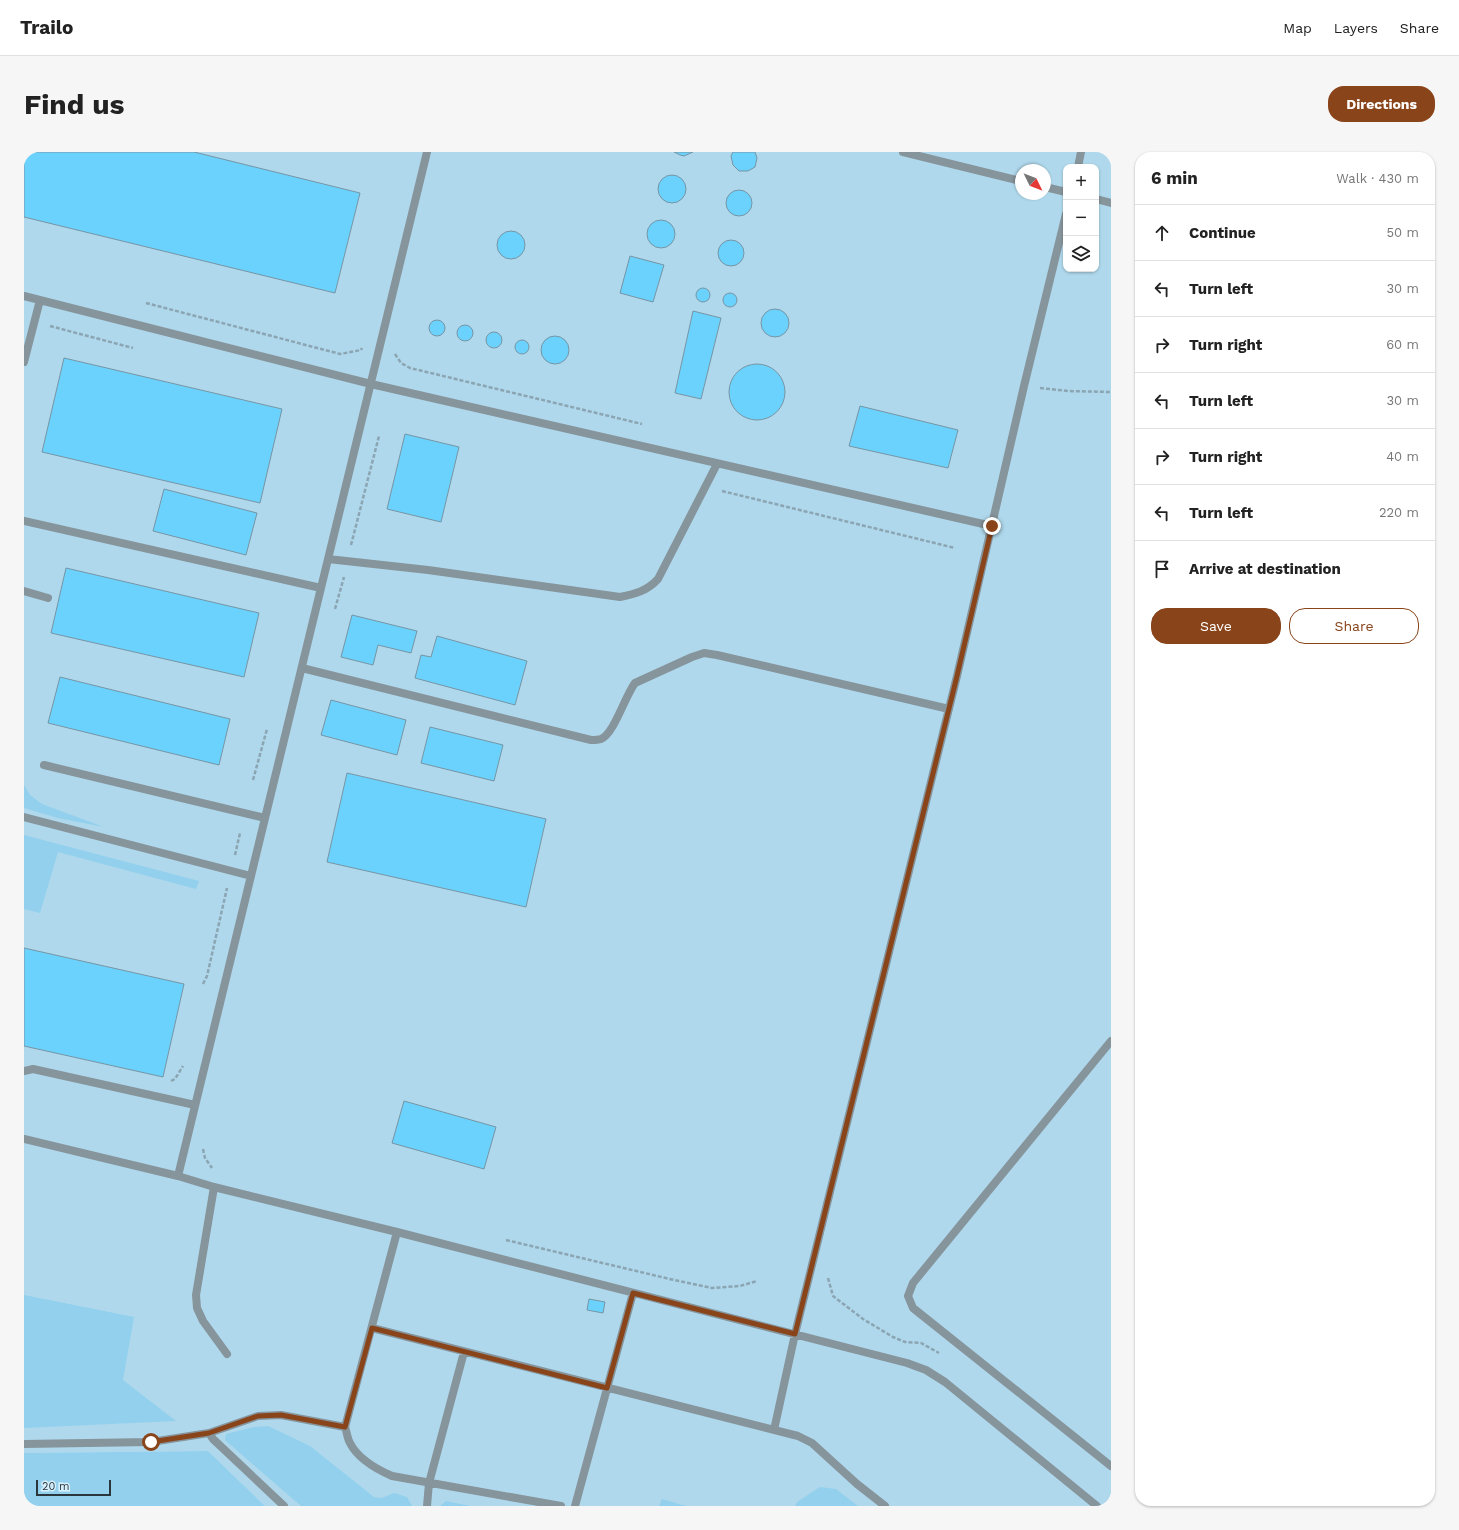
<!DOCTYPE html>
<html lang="en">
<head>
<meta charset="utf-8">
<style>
	:root { --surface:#fff; --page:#f6f6f6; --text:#222; --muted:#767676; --line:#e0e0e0; --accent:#89441a }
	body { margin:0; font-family:"Work Sans",sans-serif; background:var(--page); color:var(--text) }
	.controls { position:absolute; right:12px; top:12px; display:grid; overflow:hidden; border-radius:8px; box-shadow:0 1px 3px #0004 }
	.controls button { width:36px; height:36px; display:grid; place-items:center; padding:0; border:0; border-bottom:1px solid var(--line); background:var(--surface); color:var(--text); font:20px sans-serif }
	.compass { position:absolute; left:991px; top:12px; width:36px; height:36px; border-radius:50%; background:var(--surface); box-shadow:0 1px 3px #0004; rotate:133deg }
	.scale { position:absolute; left:12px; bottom:10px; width:75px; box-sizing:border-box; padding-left:4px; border:2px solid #29363c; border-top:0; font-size:11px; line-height:14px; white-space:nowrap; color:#29363c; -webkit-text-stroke:3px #d7f1fe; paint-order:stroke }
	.stop { position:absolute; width:12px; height:12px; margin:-9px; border:3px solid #89441a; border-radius:50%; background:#fff }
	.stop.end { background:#89441a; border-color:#fff; box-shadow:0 1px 4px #0008 }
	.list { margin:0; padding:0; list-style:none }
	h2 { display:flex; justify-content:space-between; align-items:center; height:52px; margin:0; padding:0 16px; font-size:17px }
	h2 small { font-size:13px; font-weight:400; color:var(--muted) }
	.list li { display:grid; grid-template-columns:26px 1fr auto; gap:12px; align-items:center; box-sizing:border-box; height:56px; padding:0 16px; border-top:1px solid var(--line) }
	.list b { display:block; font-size:15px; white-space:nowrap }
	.list em { font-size:13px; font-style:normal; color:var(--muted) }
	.actions { display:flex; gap:8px; padding:12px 16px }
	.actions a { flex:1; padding:9px 0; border:1px solid var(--accent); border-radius:16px; text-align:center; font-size:14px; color:var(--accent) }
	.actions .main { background:var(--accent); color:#fff }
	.icon { flex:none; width:22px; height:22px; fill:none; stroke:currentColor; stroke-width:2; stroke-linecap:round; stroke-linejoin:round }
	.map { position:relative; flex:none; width:1087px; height:1354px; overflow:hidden; border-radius:16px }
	header { display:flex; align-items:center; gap:24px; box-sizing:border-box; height:56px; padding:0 20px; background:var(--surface); border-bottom:1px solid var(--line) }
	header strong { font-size:19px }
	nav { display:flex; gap:22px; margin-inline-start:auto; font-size:14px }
	.intro { display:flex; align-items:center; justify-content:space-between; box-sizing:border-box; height:96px; padding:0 24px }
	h1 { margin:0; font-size:28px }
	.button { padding:10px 18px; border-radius:16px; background:var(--accent); color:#fff; font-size:14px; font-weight:700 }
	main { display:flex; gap:24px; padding:0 24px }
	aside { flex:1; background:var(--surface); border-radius:16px; box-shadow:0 1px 3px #0004 }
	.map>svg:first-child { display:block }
</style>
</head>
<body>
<header>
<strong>Trailo</strong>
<nav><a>Map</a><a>Layers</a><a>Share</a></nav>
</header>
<div class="intro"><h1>Find us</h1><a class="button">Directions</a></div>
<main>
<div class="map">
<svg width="1087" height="1354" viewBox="0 0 1087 1354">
	<rect width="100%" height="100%" fill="#c4e5f6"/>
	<!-- built -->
	<path fill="#afd8ec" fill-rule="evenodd" d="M0 0H1087V1354H241L184 1299 0 1301ZM1042 15H1072V117H1042ZM997 18H1021V42H997Z"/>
	<!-- green -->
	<path fill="#92d0ed" d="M0 633 6 643 18 652 80 675 34 666 0 656Z
		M0 683 175 729 172 737 34 700 16 761 0 757Z
		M0 1143 110 1165 99 1228 152 1269 0 1276Z
		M244 1274 286 1294 350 1345 358 1346 370 1341 383 1345 388 1354H277L201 1288 202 1282 230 1275Z
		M184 1299 241 1354H0V1301Z
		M796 1335 812 1337 834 1354H771L773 1350Z
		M638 1347 662 1354H635Z
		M422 1349 446 1354H416Z"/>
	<!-- building -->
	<path fill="#6bd2fe" stroke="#7695a4" d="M0 0H170L336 41 311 141 0 65Z
		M650 0H669L660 4 656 3Z
		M709 0H731L733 6 731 15 724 19H715L709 13 707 4Z
		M634 37a14 14 0 1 1 28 0a14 14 0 1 1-28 0Z
		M702 51a13 13 0 1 1 26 0a13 13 0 1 1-26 0Z
		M623 82a14 14 0 1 1 28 0a14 14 0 1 1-28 0Z
		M473 93a14 14 0 1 1 28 0a14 14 0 1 1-28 0Z
		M694 101a13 13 0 1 1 26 0a13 13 0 1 1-26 0Z
		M606 104 640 113 629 150 596 141Z
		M672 143a7 7 0 1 1 14 0a7 7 0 1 1-14 0Z
		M699 148a7 7 0 1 1 14 0a7 7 0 1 1-14 0Z
		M737 171a14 14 0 1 1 28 0a14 14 0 1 1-28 0Z
		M669 159 697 166 677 247 651 241Z
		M405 176a8 8 0 1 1 16 0a8 8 0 1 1-16 0Z
		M433 181a8 8 0 1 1 16 0a8 8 0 1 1-16 0Z
		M462 188a8 8 0 1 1 16 0a8 8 0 1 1-16 0Z
		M517 198a14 14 0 1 1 28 0a14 14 0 1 1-28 0Z
		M491 195a7 7 0 1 1 14 0a7 7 0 1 1-14 0Z
		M40 206 258 257 236 351 18 300Z
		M705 240a28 28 0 1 1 56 0a28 28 0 1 1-56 0Z
		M836 254 934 278 924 316 825 294Z
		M381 282 435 295 417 370 363 357Z
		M140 337 233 361 222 403 129 379Z
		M42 416 235 461 220 525 27 481Z
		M328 463 393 479 387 501 354 493 349 513 317 505Z
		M413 484 503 509 491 553 391 526 397 503 407 505Z
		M36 525 206 567 195 613 24 571Z
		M307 548 382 568 373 603 297 583Z
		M406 575 479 593 470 629 397 611Z
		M323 621 522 667 502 755 303 710Z
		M0 796 160 832 139 925 0 894Z
		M380 949 472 975 460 1017 368 991Z
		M565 1147 581 1150 579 1161 563 1158Z"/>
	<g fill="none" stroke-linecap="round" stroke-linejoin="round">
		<!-- path -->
		<path stroke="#8ba5b2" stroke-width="2.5" stroke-dasharray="4 2" stroke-linecap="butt" d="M122 151 316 202 337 198 338 196
			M26 174 109 196
			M371 202 377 211 386 216 618 272
			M1016 236 1044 239 1087 240
			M698 339 931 396
			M327 393 355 284
			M311 457 320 425
			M229 628 243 577
			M211 703 216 681
			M179 832 183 824 203 736
			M147 929 151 927 159 914
			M179 997 181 1006 188 1016
			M482 1088 650 1128 688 1136 716 1134 733 1129
			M804 1126 809 1144 839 1167 869 1185 881 1190 897 1191 915 1201"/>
		<!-- service -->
		<path stroke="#86949b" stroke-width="8" d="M879 0 997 29
			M1054 15 1057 0
			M1021 35 1042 40
			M1072 47 1087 51
			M0 144 347 232 968 374
			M0 210 16 148
			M0 369 297 436
			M304 407 404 418 596 445C611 442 623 439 634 427L693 312
			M0 439 24 446
			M278 516 567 588C570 588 574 588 577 587 590 582 601 544 611 531L668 505 680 501 693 503 925 557
			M20 613 241 666
			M0 665 227 724
			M1087 889 889 1131 884 1144 889 1156 1087 1314
			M0 919 9 917 171 953
			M0 987 154 1024 190 1035 373 1080 883 1211 902 1218 921 1230 1073 1354
			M154 1024 403 0
			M190 1035 172 1143 173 1156 179 1169 203 1202
			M373 1080 321 1275C323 1280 323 1286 326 1291 334 1307 352 1317 368 1324L537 1354
			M348 1176 774 1284 788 1291 833 1332 861 1354
			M750 1278 771 1182 933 524 1000 234 1042 62
			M185 1281 189 1287 260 1354
			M0 1292 127 1290 185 1281 234 1264 257 1263 321 1275
			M403 1354 405 1331 440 1200
			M551 1354 609 1141"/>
	</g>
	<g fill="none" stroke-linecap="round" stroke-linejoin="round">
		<!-- route -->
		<path stroke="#89441a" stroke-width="5" d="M127 1290 185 1281 234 1264 257 1263 321 1275 348 1176 583 1236 609 1141 771 1182 933 524 968 374"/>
	</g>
</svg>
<div class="controls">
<button>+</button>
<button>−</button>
<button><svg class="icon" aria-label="layers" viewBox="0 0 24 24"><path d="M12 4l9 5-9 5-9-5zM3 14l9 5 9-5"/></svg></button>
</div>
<svg class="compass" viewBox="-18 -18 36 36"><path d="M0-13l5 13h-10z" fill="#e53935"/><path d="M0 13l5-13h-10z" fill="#767676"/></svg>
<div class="scale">20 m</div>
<div class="stop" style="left:127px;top:1290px"></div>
<div class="stop end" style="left:968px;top:374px"></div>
</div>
<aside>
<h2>6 min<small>Walk · 430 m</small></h2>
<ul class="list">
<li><svg class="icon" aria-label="ahead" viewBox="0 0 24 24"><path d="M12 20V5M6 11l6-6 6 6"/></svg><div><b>Continue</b></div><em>50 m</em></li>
<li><svg class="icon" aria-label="left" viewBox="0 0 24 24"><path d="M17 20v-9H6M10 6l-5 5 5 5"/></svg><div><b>Turn left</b></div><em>30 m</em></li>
<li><svg class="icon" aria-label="right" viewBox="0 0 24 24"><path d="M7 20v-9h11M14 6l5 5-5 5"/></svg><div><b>Turn right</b></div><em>60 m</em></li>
<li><svg class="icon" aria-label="left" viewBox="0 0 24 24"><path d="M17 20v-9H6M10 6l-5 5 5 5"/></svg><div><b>Turn left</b></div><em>30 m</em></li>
<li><svg class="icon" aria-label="right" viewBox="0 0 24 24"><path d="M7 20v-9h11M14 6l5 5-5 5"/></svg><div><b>Turn right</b></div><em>40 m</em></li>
<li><svg class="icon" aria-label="left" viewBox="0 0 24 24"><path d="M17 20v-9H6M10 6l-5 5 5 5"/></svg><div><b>Turn left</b></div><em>220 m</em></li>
<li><svg class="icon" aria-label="arrive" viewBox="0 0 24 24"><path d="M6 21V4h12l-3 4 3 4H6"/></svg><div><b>Arrive at destination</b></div></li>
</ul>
<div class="actions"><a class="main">Save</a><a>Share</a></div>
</aside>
</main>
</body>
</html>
